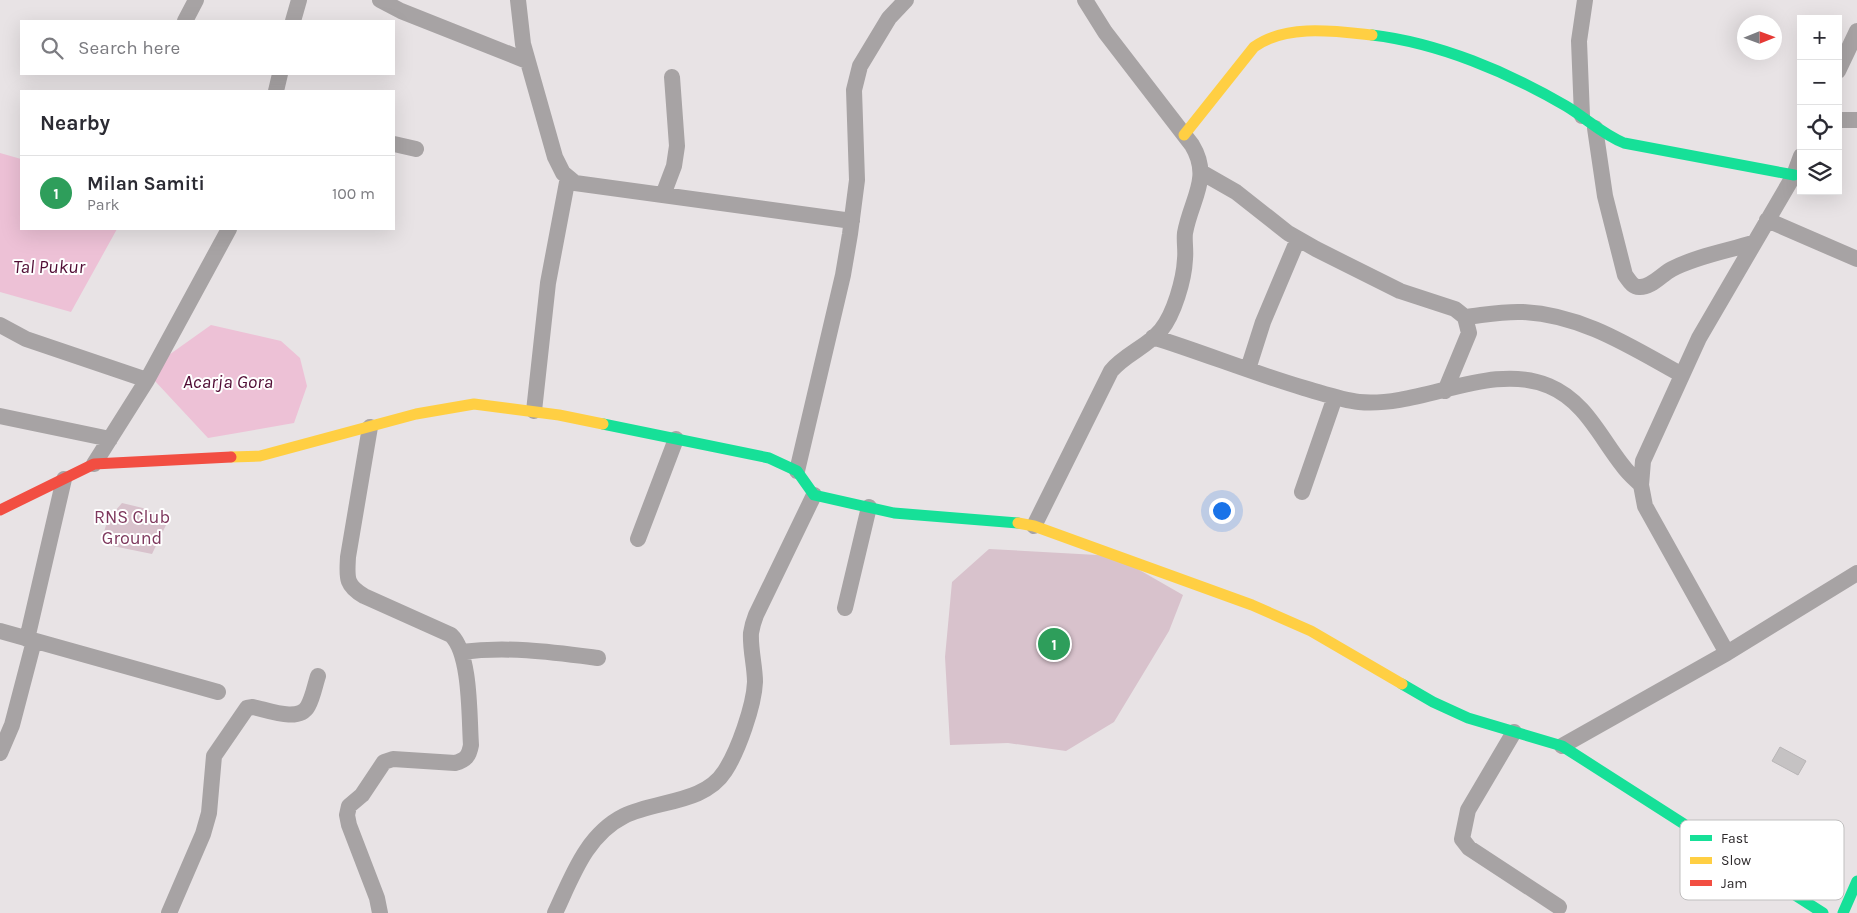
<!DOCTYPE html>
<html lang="en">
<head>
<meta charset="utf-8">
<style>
	:root { --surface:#fff; --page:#f7f7f7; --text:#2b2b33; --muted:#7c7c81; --line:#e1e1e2; --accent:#db2777 }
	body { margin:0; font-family:Karla,sans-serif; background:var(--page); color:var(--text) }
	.controls { position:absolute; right:15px; top:15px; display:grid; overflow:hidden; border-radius:0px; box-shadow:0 5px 20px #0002 }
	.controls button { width:45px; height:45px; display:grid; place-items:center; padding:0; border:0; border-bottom:1px solid var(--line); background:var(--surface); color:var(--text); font:25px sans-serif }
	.compass { position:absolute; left:1737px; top:15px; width:45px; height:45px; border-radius:50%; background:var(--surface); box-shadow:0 5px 20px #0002; rotate:89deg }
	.you { position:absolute; left:1221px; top:510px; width:18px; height:18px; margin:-12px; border:4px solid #fff; border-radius:50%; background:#1a73e8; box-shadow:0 0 0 8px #1a73e833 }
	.badge { display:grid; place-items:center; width:32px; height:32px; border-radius:50%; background:var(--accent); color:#fff; font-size:16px; font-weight:700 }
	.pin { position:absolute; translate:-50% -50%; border:2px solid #fff; box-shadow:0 1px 5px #0006 }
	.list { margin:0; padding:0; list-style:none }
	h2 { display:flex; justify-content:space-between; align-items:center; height:65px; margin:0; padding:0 20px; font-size:21px }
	h2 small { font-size:16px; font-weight:400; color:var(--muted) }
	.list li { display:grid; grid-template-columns:32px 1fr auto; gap:15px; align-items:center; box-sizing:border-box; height:75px; padding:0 20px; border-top:1px solid var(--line) }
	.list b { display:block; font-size:19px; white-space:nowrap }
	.list p { margin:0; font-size:16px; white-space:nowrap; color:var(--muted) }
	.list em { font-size:16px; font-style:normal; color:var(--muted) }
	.icon { flex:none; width:28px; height:28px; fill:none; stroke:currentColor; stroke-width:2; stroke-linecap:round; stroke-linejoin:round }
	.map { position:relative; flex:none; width:1857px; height:913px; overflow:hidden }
	.search { position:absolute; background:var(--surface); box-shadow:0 5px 20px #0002; left:20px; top:20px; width:375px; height:55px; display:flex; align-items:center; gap:12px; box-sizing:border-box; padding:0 18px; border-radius:0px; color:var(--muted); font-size:19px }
	.panel { position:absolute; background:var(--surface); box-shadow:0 5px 20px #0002; left:20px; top:90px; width:375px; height:140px; border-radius:0px }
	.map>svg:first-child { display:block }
</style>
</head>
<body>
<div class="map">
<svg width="1857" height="913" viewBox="0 0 1857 913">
	<rect width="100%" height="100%" fill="#e8e3e5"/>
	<!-- green -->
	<path fill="#d8c2cc" d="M122 503 147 509 167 523 152 554 108 545 103 535 108 519Z
		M989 549 1115 556 1183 595 1169 631 1114 722 1066 751 1008 743 950 745 945 657 952 582Z"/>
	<!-- water -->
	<path fill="#edc1d6" d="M0 153 21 159V229H117L71 312 0 292Z
		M211 325 281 341 300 358 307 386 294 423 208 438 154 380 166 357Z"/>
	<!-- building -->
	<path fill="#c5c2c3" stroke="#b8b5b6" d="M1780 747 1806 761 1798 775 1772 761Z"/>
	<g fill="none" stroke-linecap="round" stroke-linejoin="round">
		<!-- street -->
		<path stroke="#a7a3a4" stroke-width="16" d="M380 0 401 11 527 61
			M518 0 523 44 555 157 563 173 575 183 852 221
			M185 21 196 0
			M293 21 299 0
			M1838 71 1857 31
			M276 91 280 74
			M1582 116 1579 41 1585 0
			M1838 120H1857
			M1595 128 1605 196 1625 275C1629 280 1632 287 1639 287 1651 288 1662 274 1672 269 1697 256 1727 251 1753 243
			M394 144 416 149
			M1201 172 1236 192 1288 233 1316 249 1400 291 1455 309 1465 317 1469 333 1445 391
			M663 195 674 166 677 146 672 77
			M1767 220 1857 259
			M1465 317C1484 315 1503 311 1523 312 1583 315 1631 347 1682 375
			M0 325 26 339 147 380
			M1153 337C1204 353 1253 373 1304 388 1322 393 1341 400 1359 402 1422 408 1490 361 1549 386 1585 401 1600 437 1623 466 1628 473 1635 479 1641 485
			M1248 369 1263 322 1298 239
			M534 411 548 283 568 177
			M0 416 110 439
			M370 427 348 557C347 577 345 585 364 596L451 635C471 654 469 717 471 745 469 756 466 760 455 763L393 759 384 762 362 795 349 806 347 815 349 825 377 898 380 913
			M94 464 147 380 229 229
			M797 471 843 275 850 234 857 180 854 90 860 66 889 18 906 0
			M1302 492 1335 397
			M1034 526 1111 371C1125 354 1147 347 1161 330 1174 314 1184 280 1185 259 1186 250 1184 241 1185 233 1191 199 1212 178 1192 145L1105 32 1085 0
			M638 539 676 439
			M845 608 869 507
			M0 631 218 692
			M27 639 64 479
			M461 652C508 646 551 652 598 658
			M1727 653 1645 506 1641 485 1643 461 1699 338 1794 175 1801 156
			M1514 732 1468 810 1462 839 1469 848 1559 907
			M1562 746 1727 653 1857 573
			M0 753 12 725 34 641
			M169 913 203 834 209 813 214 756 247 708 253 707C268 710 299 723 308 706 313 697 315 685 318 676
			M555 913C572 877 586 835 624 816 656 800 704 804 725 771 738 751 754 706 755 682 755 666 750 649 751 633 752 627 754 620 756 615L814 495"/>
		<!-- fast -->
		<path stroke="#16e098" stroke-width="11" d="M1372 35C1439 43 1508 72 1566 106 1586 118 1602 134 1624 143L1794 175
			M603 424 769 458 797 471 814 495 894 513 1018 523
			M1402 684 1433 702 1468 718 1562 746 1823 913
			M1843 913 1857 881"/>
		<!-- slow -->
		<path stroke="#ffcf43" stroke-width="11" d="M1184 135 1254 47C1286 24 1334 31 1372 35
			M231 457 260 456 416 414 474 404 559 415 603 424
			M1018 523 1034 526 1252 605 1311 631 1402 684"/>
		<!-- jam -->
		<path stroke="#f24e42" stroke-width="11" d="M0 510 94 464 231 457"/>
	</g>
	<g text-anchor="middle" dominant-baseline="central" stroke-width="4" stroke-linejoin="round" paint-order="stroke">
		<!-- park labels -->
		<g font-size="18" fill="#7e385d" stroke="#fff">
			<text x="132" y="517">RNS Club<tspan x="132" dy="21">Ground</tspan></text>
		</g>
		<!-- water labels -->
		<g font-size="19" font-style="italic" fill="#510d35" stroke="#fff">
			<text x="49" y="267">Tal Pukur</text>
			<text x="228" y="382">Acarja Gora</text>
		</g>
	</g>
	<!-- legend -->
	<rect x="1680" y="820" width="164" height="80" rx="8" fill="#fff" stroke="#c0bfbf" stroke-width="1"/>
	<rect x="1690" y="835" width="22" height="6" fill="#16e098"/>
	<rect x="1690" y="857" width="22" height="7" fill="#ffcf43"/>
	<rect x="1690" y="880" width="22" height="6" fill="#f24e42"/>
	<g font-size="14" fill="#2d292b">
		<text x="1721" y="843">Fast</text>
		<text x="1721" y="865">Slow</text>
		<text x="1721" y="888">Jam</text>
	</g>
</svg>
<div class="controls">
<button>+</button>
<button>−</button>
<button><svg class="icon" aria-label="locate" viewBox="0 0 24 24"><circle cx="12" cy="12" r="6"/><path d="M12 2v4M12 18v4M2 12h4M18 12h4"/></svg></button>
<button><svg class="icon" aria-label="layers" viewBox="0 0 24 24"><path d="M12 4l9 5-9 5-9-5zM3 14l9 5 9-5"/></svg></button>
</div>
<svg class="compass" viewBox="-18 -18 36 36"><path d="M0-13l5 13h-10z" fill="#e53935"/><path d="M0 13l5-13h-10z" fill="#7c7c81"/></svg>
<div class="you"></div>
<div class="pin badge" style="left:1054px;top:644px;background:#2e9e5b">1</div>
<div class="search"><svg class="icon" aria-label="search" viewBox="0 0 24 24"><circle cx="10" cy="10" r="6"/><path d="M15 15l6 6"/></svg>Search here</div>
<section class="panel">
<h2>Nearby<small></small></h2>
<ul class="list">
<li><span class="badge" style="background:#2e9e5b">1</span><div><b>Milan Samiti</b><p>Park</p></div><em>100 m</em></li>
</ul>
</section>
</div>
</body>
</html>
